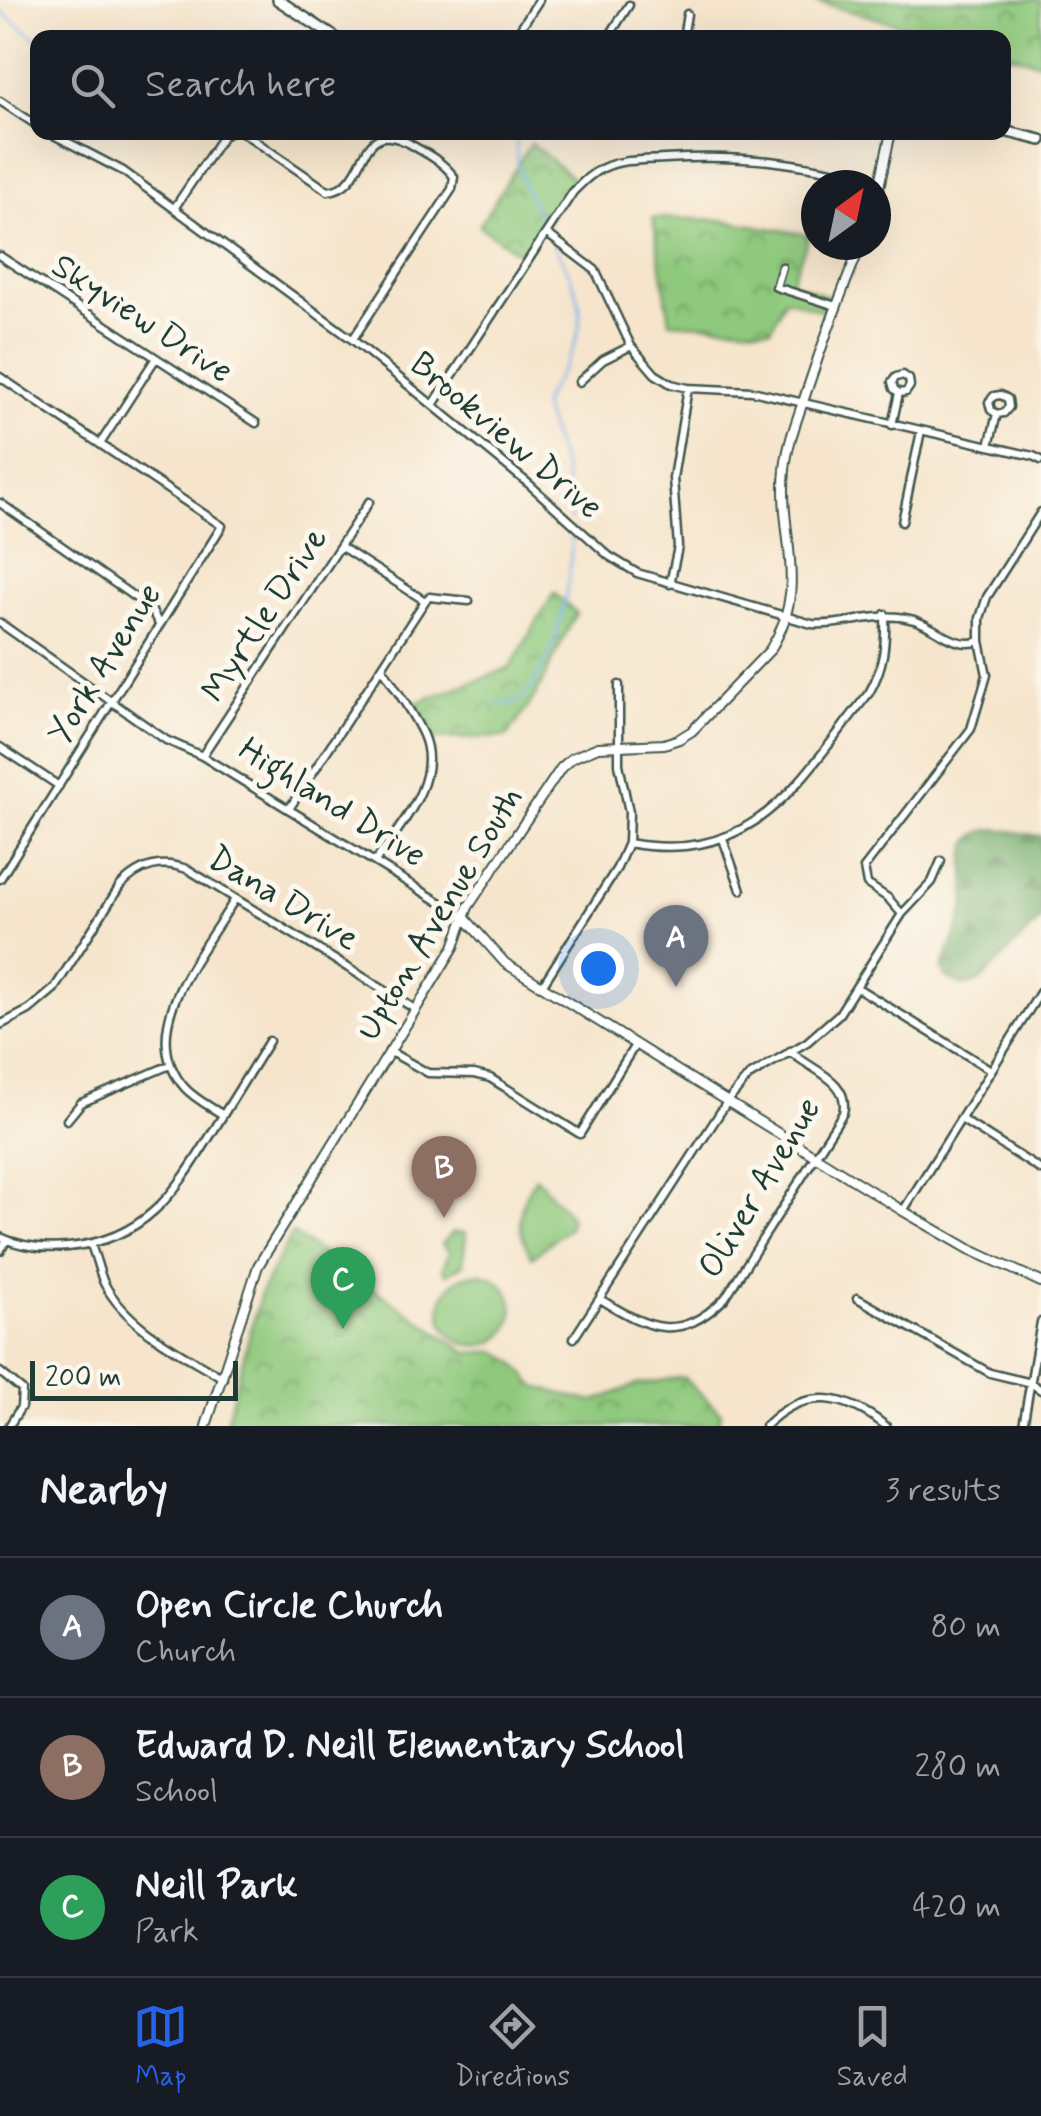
<!DOCTYPE html>
<html lang="en">
<head>
<meta charset="utf-8">
<style>
	:root { --surface:#171b24; --page:#242831; --text:#f1f3f6; --muted:#9ea1a6; --line:#363941; --accent:#2563eb }
	body { margin:0; font-family:Mynerve,sans-serif; background:var(--page); color:var(--text) }
	.compass { position:absolute; left:801px; top:170px; width:90px; height:90px; border-radius:50%; background:var(--surface); box-shadow:0 10px 40px #0002; rotate:33deg }
	.scale { position:absolute; left:30px; bottom:25px; width:208px; box-sizing:border-box; padding-left:10px; border:5px solid #1f3d34; border-top:0; font-size:28px; line-height:35px; white-space:nowrap; color:#1f3d34; -webkit-text-stroke:8px #fbf7ec; paint-order:stroke }
	.you { position:absolute; left:598px; top:968px; width:35px; height:35px; margin:-25px; border:8px solid #fff; border-radius:50%; background:#1a73e8; box-shadow:0 0 0 15px #1a73e833 }
	.badge { display:grid; place-items:center; width:65px; height:65px; border-radius:50%; background:var(--accent); color:#fff; font-size:32px; font-weight:700 }
	.pin { position:absolute; translate:-50% -82px; filter:drop-shadow(0 2px 5px #0008) }
	.pin::after { content:''; position:absolute; top:52px; width:35px; height:30px; background:inherit; clip-path:polygon(0 0,100% 0,50% 100%) }
	.list { margin:0; padding:0; list-style:none }
	h2 { display:flex; justify-content:space-between; align-items:center; height:130px; margin:0; padding:0 40px; font-size:42px }
	h2 small { font-size:32px; font-weight:400; color:var(--muted) }
	.list li { display:grid; grid-template-columns:65px 1fr auto; gap:30px; align-items:center; box-sizing:border-box; height:140px; padding:0 40px; border-top:2px solid var(--line) }
	.list b { display:block; font-size:38px; white-space:nowrap }
	.list p { margin:0; font-size:32px; white-space:nowrap; color:var(--muted) }
	.list em { font-size:32px; font-style:normal; color:var(--muted) }
	.icon { flex:none; width:55px; height:55px; fill:none; stroke:currentColor; stroke-width:2; stroke-linecap:round; stroke-linejoin:round }
	.map { position:relative; flex:none; width:1041px; height:1426px; overflow:hidden }
	.search { position:absolute; background:var(--surface); box-shadow:0 10px 40px #0002; left:30px; right:30px; top:30px; height:110px; display:flex; align-items:center; gap:25px; box-sizing:border-box; padding:0 35px; border-radius:20px; color:var(--muted); font-size:38px }
	.sheet { height:550px; background:var(--surface) }
	nav { display:flex; justify-content:space-around; align-items:center; box-sizing:border-box; height:140px; border-top:2px solid var(--line); background:var(--surface); font-size:28px; color:var(--muted) }
	nav a { display:grid; justify-items:center; gap:5px }
	nav .on { color:var(--accent) }
	.map>svg:first-child { display:block }
</style>
</head>
<body>
<div class="map">
<svg width="1041" height="1426" viewBox="0 0 1041 1426">
	<defs>
		<pattern id="forest-firs" width="22" height="20" patternUnits="userSpaceOnUse" patternTransform="scale(2.5)"><rect width="22" height="20" fill="#73ad6c"/><path d="M5 1l3.5 6h-7zM16 11l3.5 6h-7z" fill="#5e8e5a"/></pattern>
		<pattern id="park-crowns" width="20" height="18" patternUnits="userSpaceOnUse" patternTransform="scale(2.5)"><rect width="20" height="18" fill="#8fc97d"/><path d="M2 6a3 3 0 1 1 6 0M12 15a3 3 0 1 1 6 0" fill="none" stroke="#74a467"/></pattern>
	</defs>
	<rect width="100%" height="100%" fill="#fbf7ec"/>
	<filter id="ink" filterUnits="userSpaceOnUse"><feTurbulence type="fractalNoise" baseFrequency=".01" numOctaves="2"/><feDisplacementMap in="SourceGraphic" scale="20" xChannelSelector="R" yChannelSelector="G"/><feConvolveMatrix kernelMatrix="1 2 1 2 8 2 1 2 1" color-interpolation-filters="sRGB"/></filter>
	<filter id="wash" filterUnits="userSpaceOnUse"><feTurbulence type="fractalNoise" baseFrequency=".0048" numOctaves="4" result="noise"/><feDisplacementMap in="SourceGraphic" scale="40" xChannelSelector="R" yChannelSelector="G"/><feGaussianBlur stdDeviation="2.25" result="paint"/><feColorMatrix in="noise" values="0 0 0 0 0 0 0 0 0 0 0 0 0 0 0 0 0 1.4 0 .05"/><feComposite in="paint" operator="in"/></filter>
	<g filter="url(#wash)">
		<rect width="100%" height="100%" fill="#f6e5cc"/>
		<!-- grass -->
		<path fill="#8fc97d" stroke="#578358" stroke-width="2.5" d="M536 1177 571 1217 568 1228 532 1257C514 1227 517 1206 536 1177Z
			M441 1310a36 36 0 1 1 72 0a36 36 0 1 1-72 0Z"/>
		<!-- forest -->
		<path fill="url(#forest-firs)" stroke="#497550" stroke-width="2.5" d="M997 829 1041 836V919L979 982 962 986 946 977 942 968C949 949 960 929 964 909 971 876 949 831 997 829Z"/>
		<!-- park -->
		<path fill="url(#park-crowns)" stroke="#578358" stroke-width="2.5" d="M809 0H1041V63L1004 53V38L947 37Z
			M531 143 575 180 523 256 479 226Z
			M653 218 721 220 810 235 791 282 833 298 827 313 785 298 771 329 670 322Z
			M554 593 576 613 536 695 507 737 434 739 432 730 416 703 510 668Z
			M453 1232 466 1233 463 1264 446 1275 443 1269 449 1251 442 1244Z
			M292 1233 468 1353 496 1351 514 1362 536 1387 593 1402 636 1385 683 1377 721 1413 718 1426H225L261 1292Z"/>
		<g fill="none" stroke-linecap="round" stroke-linejoin="round">
			<!-- stream -->
			<path stroke="#7cb2eb" stroke-width="2.5" d="M0 11 38 40
				M517 132C512 170 528 194 545 227
				M553 243C575 284 592 310 570 356 562 373 549 387 542 405L564 470 571 520
				M498 705 521 700C560 656 571 585 572 528"/>
		</g>
	</g>
	<g filter="url(#ink)">
		<g fill="none" stroke-linecap="round" stroke-linejoin="round">
			<!-- minor casing -->
			<g stroke="#3f564b" stroke-width="11">
				<path id="minor" d="M519 38 520 29 539 0
					M608 38 629 5
					M683 38 687 14
					M0 101 38 126
					M48 132 123 171 353 340 529 484 609 556 637 573 812 624C847 627 879 609 914 620 937 627 955 650 980 641
					M242 132 328 191C373 187 353 108 417 148 431 156 444 163 454 177L452 189 353 339
					M175 207 223 136 230 132
					M546 233 595 270 631 346 655 374 671 384 688 388 752 391 1033 456 1041 460
					M0 256 256 423
					M782 267 776 287 836 306
					M0 377 222 526 0 879
					M579 382 603 360 631 346
					M433 405 573 192C582 183 591 173 603 168 622 159 644 160 665 159 745 154 803 163 881 182
					M892 425 899 393 906 392 910 386 909 379 903 375 896 377 892 382 894 389 899 393
					M100 444 156 358
					M989 446 997 414 991 410 989 402 994 396 1001 395 1008 399 1009 407 1004 413 997 414
					M0 503 150 608 159 624
					M902 522 921 431
					M340 546 425 601 429 597 469 601
					M670 584 678 547 673 478 688 388
					M0 623 166 740 202 756 464 917
					M0 747 59 786
					M202 756 369 502
					M289 809 425 601
					M723 839 741 890
					M628 843C757 866 798 781 869 693 884 667 886 644 885 614
					M375 862C399 826 443 781 423 735 412 711 395 689 382 667
					M902 914 932 882 941 861
					M542 986 617 868 628 843 629 812 619 764V685
					M856 987 991 1070
					M0 1025 29 1010 54 989 120 886C140 865 162 859 189 870L415 1009
					M389 1051 428 1073 474 1074 490 1078 580 1134 635 1045
					M223 1115C211 1107 195 1099 185 1088 133 1030 204 951 235 899
					M961 1119 1041 1170
					M67 1120 81 1103 170 1065
					M903 1211 1041 991
					M0 1237C21 1247 45 1249 68 1247 145 1240 175 1193 212 1133 231 1102 250 1072 269 1041
					M91 1245C96 1257 99 1272 104 1283 128 1329 181 1352 223 1378
					M0 1251 7 1240
					M857 1298 990 1373 1031 1383 1041 1390
					M600 1299C649 1329 679 1344 725 1298L843 1113C851 1080 810 1070 790 1051
					M574 1338 727 1102 749 1076 807 1042 839 1014 902 914 888 898 867 884 864 868 971 729 987 675 980 641V618L987 597 1041 512
					M0 1372 22 1390 21 1407 9 1426
					M765 1426C805 1386 845 1394 886 1426
					M1023 1426 1041 1322"/>
			</g>
			<!-- tertiary casing -->
			<g stroke="#3f564b" stroke-width="12">
				<path id="tertiary" d="M876 201 891 132
					M464 917 505 963 903 1211 969 1249 1041 1282
					M206 1426 258 1266 454 947 468 907 561 768 572 758 598 747 664 744 679 739 692 731 770 650C811 585 778 537 785 470 787 445 797 420 805 396 822 345 840 295 861 245"/>
			</g>
			<!-- secondary casing -->
			<g stroke="#3f564b" stroke-width="14">
				<path id="secondary" d="M278 0 336 38
					M1004 131 1041 140"/>
			</g>
			<!-- minor -->
			<use href="#minor" stroke="#fff" stroke-width="6"/>
			<!-- tertiary -->
			<use href="#tertiary" stroke="#fff" stroke-width="8"/>
			<!-- secondary -->
			<use href="#secondary" stroke="#fff" stroke-width="9"/>
		</g>
	</g>
	<g text-anchor="middle" dominant-baseline="central" stroke-width="10" stroke-linejoin="round" paint-order="stroke">
		<!-- street labels -->
		<g font-size="35" fill="#1f3d34" stroke="#fbf7ec">
			<text transform="translate(142 319) rotate(33)">Skyview Drive</text>
			<text transform="translate(506 436) rotate(40)">Brookview Drive</text>
			<text transform="translate(265 615) rotate(-57)">Myrtle Drive</text>
			<text transform="translate(105 664) rotate(-58)">York Avenue</text>
			<text transform="translate(332 803) rotate(32)">Highland Drive</text>
			<text transform="translate(283 899) rotate(31)">Dana Drive</text>
			<text transform="translate(440 914) rotate(-59)">Upton Avenue South</text>
			<text transform="translate(760 1188) rotate(-59)">Oliver Avenue</text>
		</g>
	</g>
</svg>
<svg class="compass" viewBox="-18 -18 36 36"><path d="M0-13l5 13h-10z" fill="#e53935"/><path d="M0 13l5-13h-10z" fill="#9ea1a6"/></svg>
<div class="scale">200 m</div>
<div class="you"></div>
<div class="pin badge" style="left:676px;top:987px;background:#6b7280">A</div>
<div class="pin badge" style="left:444px;top:1218px;background:#8d6e63">B</div>
<div class="pin badge" style="left:343px;top:1329px;background:#2e9e5b">C</div>
<div class="search"><svg class="icon" aria-label="search" viewBox="0 0 24 24"><circle cx="10" cy="10" r="6"/><path d="M15 15l6 6"/></svg>Search here</div>
</div>
<section class="sheet">
<h2>Nearby<small>3 results</small></h2>
<ul class="list">
<li><span class="badge" style="background:#6b7280">A</span><div><b>Open Circle Church</b><p>Church</p></div><em>80 m</em></li>
<li><span class="badge" style="background:#8d6e63">B</span><div><b>Edward D. Neill Elementary School</b><p>School</p></div><em>280 m</em></li>
<li><span class="badge" style="background:#2e9e5b">C</span><div><b>Neill Park</b><p>Park</p></div><em>420 m</em></li>
</ul>
</section>
<nav>
<a class="on"><svg class="icon" aria-label="map" viewBox="0 0 24 24"><path d="M3 6l6-2 6 2 6-2v14l-6 2-6-2-6 2zM9 4v14M15 6v14"/></svg>Map</a>
<a><svg class="icon" aria-label="directions" viewBox="0 0 24 24"><path d="M12 3l9 9-9 9-9-9zM9 14v-3h6M13 9l2 2-2 2"/></svg>Directions</a>
<a><svg class="icon" aria-label="saved" viewBox="0 0 24 24"><path d="M7 4h10v16l-5-4-5 4z"/></svg>Saved</a>
</nav>
</body>
</html>
